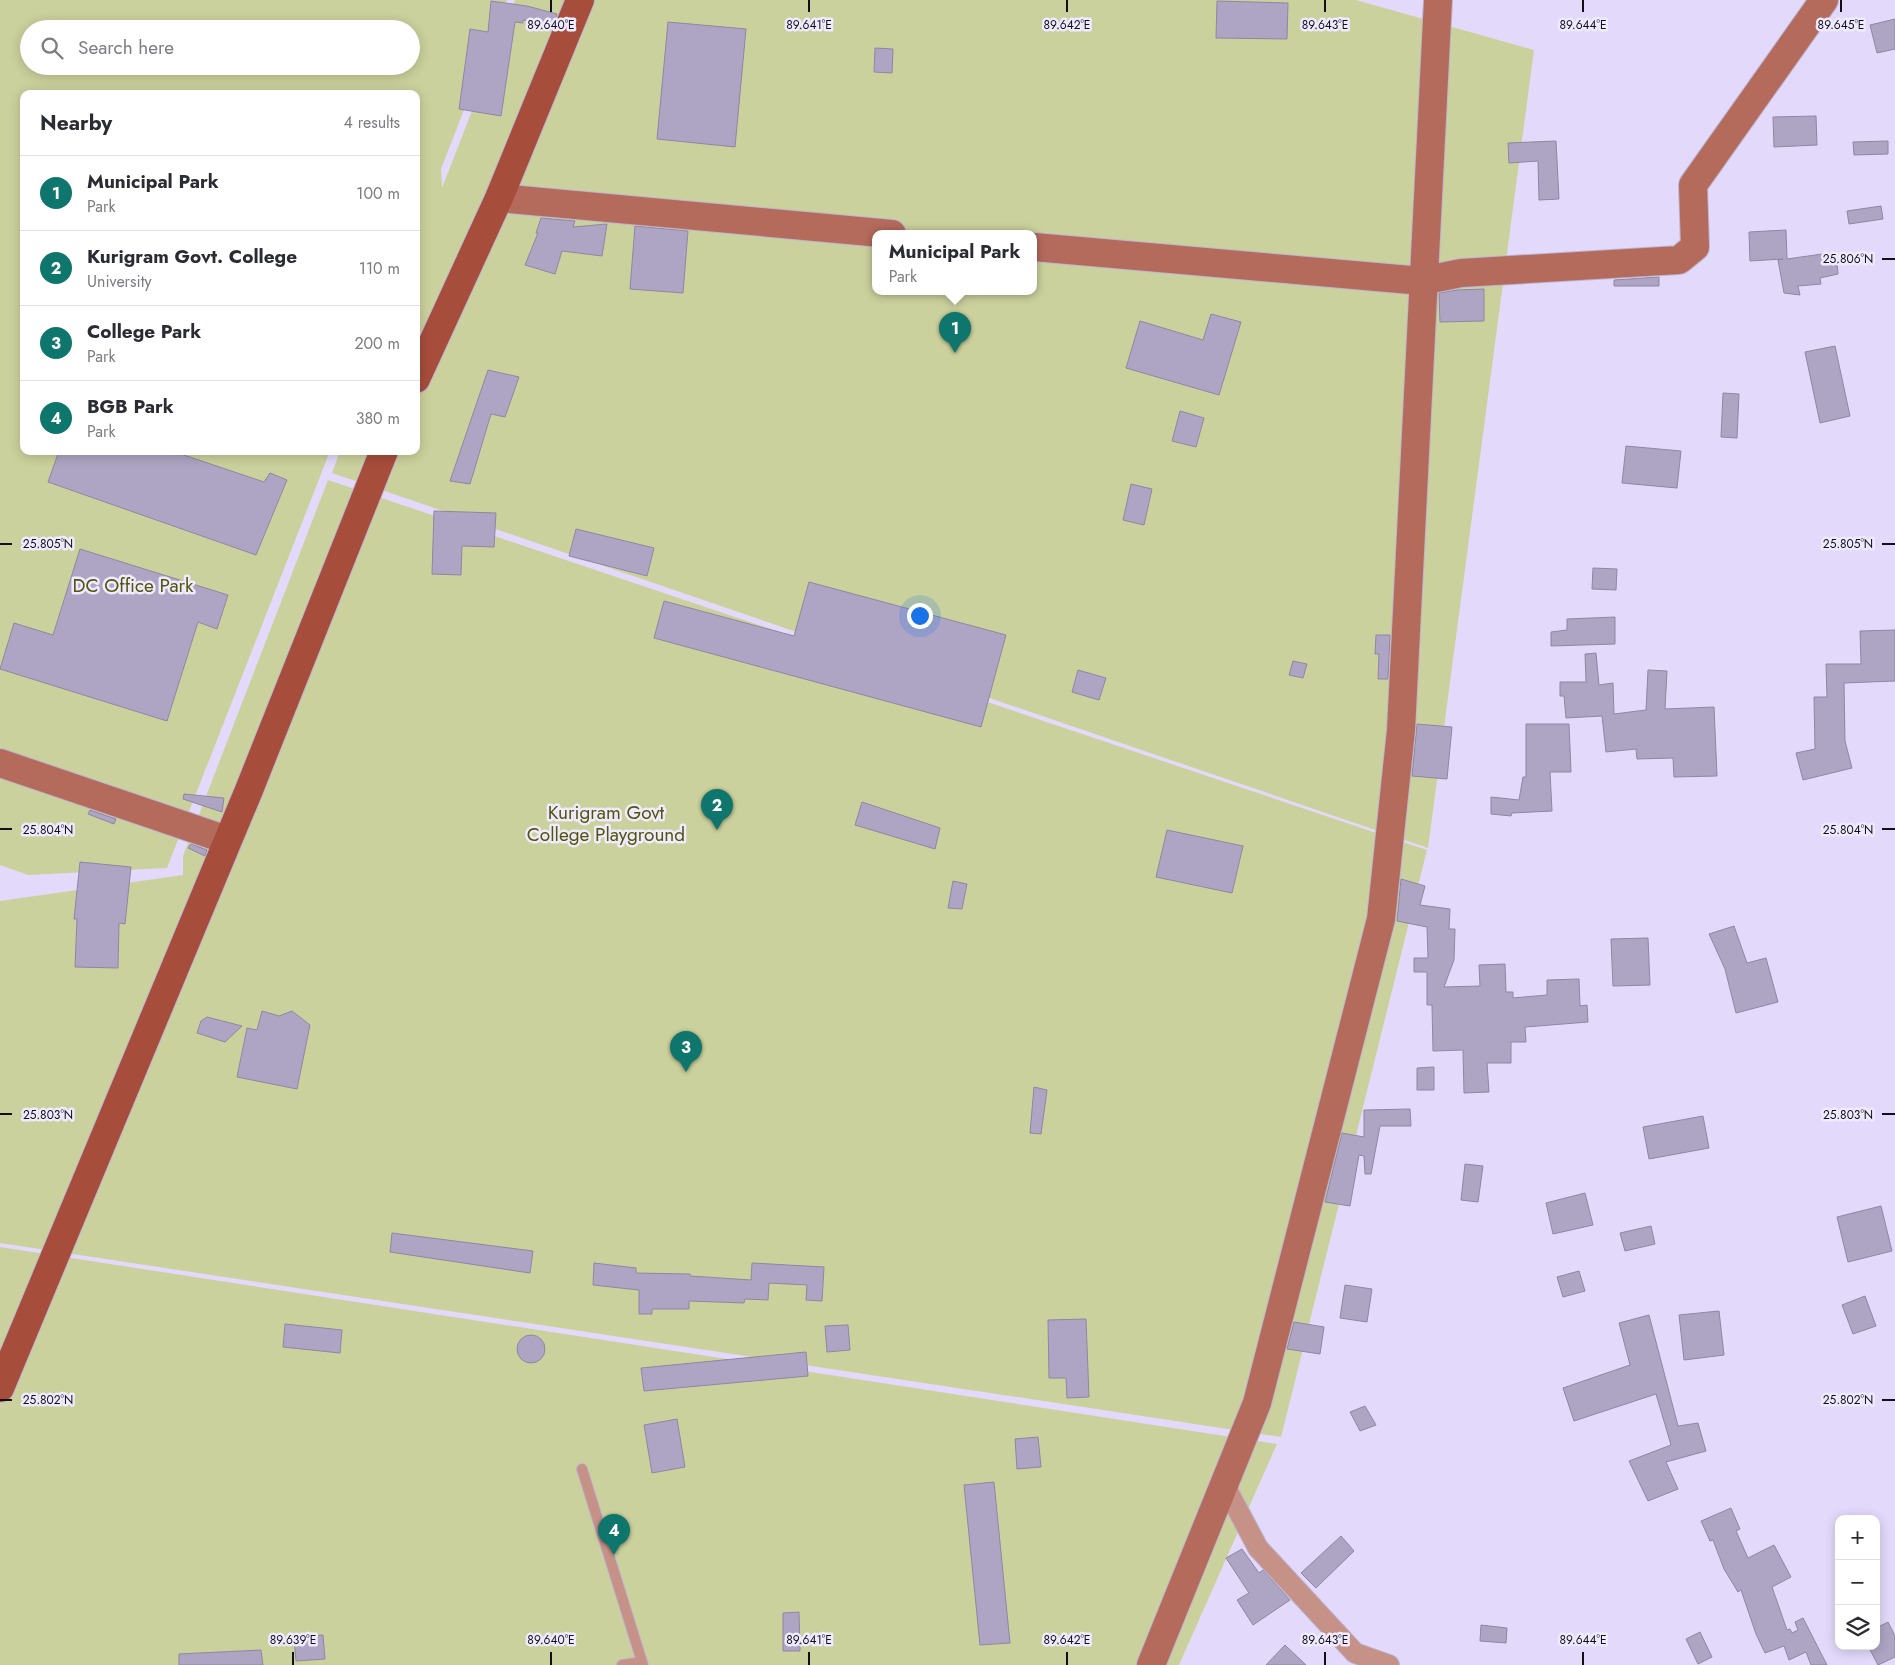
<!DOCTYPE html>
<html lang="en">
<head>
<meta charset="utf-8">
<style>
	:root { --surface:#fff; --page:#f2f2f3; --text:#2b2b33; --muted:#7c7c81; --line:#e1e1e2; --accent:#0f766e }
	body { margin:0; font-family:Jost,sans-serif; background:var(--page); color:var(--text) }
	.controls { position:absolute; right:15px; bottom:15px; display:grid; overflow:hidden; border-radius:10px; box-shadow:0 2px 12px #0003 }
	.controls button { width:45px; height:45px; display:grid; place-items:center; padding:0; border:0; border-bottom:1px solid var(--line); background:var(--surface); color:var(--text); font:25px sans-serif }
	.you { position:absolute; left:919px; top:615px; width:18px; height:18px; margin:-12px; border:4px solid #fff; border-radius:50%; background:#1a73e8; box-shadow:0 0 0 8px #1a73e833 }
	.badge { display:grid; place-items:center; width:32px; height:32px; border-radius:50%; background:var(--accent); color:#fff; font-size:16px; font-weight:700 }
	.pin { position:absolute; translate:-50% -41px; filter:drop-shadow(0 1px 2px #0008) }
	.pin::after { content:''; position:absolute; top:26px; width:18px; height:15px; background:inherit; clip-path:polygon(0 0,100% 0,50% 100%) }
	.popup { position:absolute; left:872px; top:230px; width:165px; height:65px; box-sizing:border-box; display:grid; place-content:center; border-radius:10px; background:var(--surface); filter:drop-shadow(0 1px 4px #0005); font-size:16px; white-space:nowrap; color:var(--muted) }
	.popup b { font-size:19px; color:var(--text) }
	.popup::after { content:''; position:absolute; left:50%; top:100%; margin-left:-10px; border:10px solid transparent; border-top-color:var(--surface) }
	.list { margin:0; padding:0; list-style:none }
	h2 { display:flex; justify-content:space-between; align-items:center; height:65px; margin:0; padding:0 20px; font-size:21px }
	h2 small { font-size:16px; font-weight:400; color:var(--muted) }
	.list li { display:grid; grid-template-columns:32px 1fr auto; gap:15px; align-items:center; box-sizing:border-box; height:75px; padding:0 20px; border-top:1px solid var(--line) }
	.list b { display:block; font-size:19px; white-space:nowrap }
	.list p { margin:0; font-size:16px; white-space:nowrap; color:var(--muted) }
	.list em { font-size:16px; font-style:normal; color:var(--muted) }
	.icon { flex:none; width:28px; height:28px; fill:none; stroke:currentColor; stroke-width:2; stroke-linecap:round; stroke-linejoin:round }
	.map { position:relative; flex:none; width:1895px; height:1665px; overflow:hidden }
	.search { position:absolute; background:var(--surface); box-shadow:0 2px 12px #0003; left:20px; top:20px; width:400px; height:55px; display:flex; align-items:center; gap:12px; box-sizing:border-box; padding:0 18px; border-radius:28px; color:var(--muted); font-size:19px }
	.panel { position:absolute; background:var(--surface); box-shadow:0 2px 12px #0003; left:20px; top:90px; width:400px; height:365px; border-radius:10px }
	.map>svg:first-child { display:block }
</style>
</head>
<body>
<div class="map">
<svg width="1895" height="1665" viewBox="0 0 1895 1665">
	<rect width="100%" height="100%" fill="#e3dafb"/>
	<!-- green -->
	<path fill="#cbd19c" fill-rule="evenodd" d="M0 0H507L441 169 442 188 515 0H1356L1534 50 1428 848 332 473 340 451H416V94H24V451H330L167 868 28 875 0 865ZM29 29H411V66H29ZM876 234H1034V292H876Z
		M328 480 1427 850 1281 1437 0 1243V901L183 875V856Z
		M0 1247 1277 1444 1179 1665H0Z"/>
	<!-- building -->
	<path fill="#ada5c3" stroke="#8f86a4" d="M491 1 527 6 557 14 553 25 523 20V23L515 22 501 116 459 109 470 29 488 32Z
		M1217 1 1288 3 1287 39 1216 38Z
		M1895 19V49L1877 53 1870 25Z
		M668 22 746 29 735 147 657 139Z
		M875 48 893 49 892 73 874 72Z
		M1816 116 1817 145 1774 147 1773 117Z
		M1556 141 1559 199 1539 200 1538 161 1509 163 1508 143Z
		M1888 141V154L1854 155 1853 142Z
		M1881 206 1883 219 1849 224 1847 211Z
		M541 218 575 221 573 227 607 224 602 256 562 251 555 274 525 265 538 233H536Z
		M635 226 688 231 683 293 630 289Z
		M1786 230 1787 259 1836 252 1838 274 1820 278 1821 284 1798 286 1800 295 1784 293 1778 260 1783 259 1750 261 1749 232Z
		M1659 277V286H1614V280Z
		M1484 289V321L1440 322 1439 293 1457 290Z
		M1211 314 1241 322 1219 395 1126 368 1140 321 1203 340Z
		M1835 346 1850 416 1820 423 1805 352Z
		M488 370 519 377 505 417 491 414 470 484 450 481Z
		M1723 393 1739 394 1737 438 1721 437Z
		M1180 411 1204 418 1196 447 1172 441Z
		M1626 446 1681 451 1677 488 1622 483Z
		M59 451H172L264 482 270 473 287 480 256 555 48 482Z
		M1131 484 1152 489 1144 525 1123 520Z
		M434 511 496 513 494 547 462 546 461 575 432 574Z
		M576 529 654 548 647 576 569 556Z
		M80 549 228 595 217 629 198 622 167 721 0 669 14 623 53 635Z
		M1593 568 1617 569 1616 590 1592 589Z
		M809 582 1006 635 981 727 654 638 664 601 794 636Z
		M1615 617V644L1551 646V632L1567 630V619Z
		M1895 630V681L1844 683 1845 741 1852 768 1803 780 1796 753 1815 749 1814 697H1827L1826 664H1861L1860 631Z
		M1376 635H1390L1388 679H1378L1379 654H1375Z
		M1596 653 1599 685 1613 683 1614 714 1646 710 1648 670 1667 671 1665 709 1714 707 1717 776 1674 777 1673 758 1637 759 1636 749 1606 752 1602 716 1566 718 1564 696H1560V682H1586L1585 654Z
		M1293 661 1307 664 1303 678 1289 675Z
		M1078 670 1106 678 1099 700 1072 692Z
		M1417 724 1452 727 1447 779 1412 776Z
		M1526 724H1569L1571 772H1550L1552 811 1512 813 1511 816 1491 814V797L1519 800 1523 777H1526Z
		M184 794 224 798 222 812 183 799Z
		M862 802 940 828 935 849 855 825Z
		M90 810 116 819 114 824 88 814Z
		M1167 830 1243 846 1232 893 1156 877Z
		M191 844 207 850 205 856 188 848Z
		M80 862 131 867 125 924 119 923 118 968 75 967 77 919H74Z
		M1401 879 1425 886 1420 905 1450 909 1449 929H1455L1454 960 1444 987 1480 986 1479 965 1505 964 1506 992H1513V998L1547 995V980L1579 979 1580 1006 1587 1005 1588 1022 1525 1027 1526 1042H1511V1063H1487L1489 1092 1464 1093 1463 1050 1433 1051 1432 1005H1427V972H1414V958H1428L1427 927 1397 921Z
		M953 881 967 884 962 909 948 908Z
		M1734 926 1747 963 1766 958 1778 1002 1736 1013 1725 969 1709 934Z
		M1648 938 1650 985 1613 986 1611 939Z
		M262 1011 279 1016 292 1011 310 1025 297 1089 237 1077 247 1028 257 1030Z
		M207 1017 242 1026 225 1042 197 1033 201 1021Z
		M1434 1067V1090H1417V1068Z
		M1034 1087 1047 1090 1041 1134 1030 1133Z
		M1410 1109 1411 1126H1380L1371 1174H1365L1364 1156 1359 1155 1350 1206 1325 1202 1342 1133 1364 1137V1110Z
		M1703 1116 1709 1148 1649 1159 1643 1127Z
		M1465 1164 1483 1166 1478 1202 1461 1200Z
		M1585 1193 1593 1225 1553 1234 1546 1203Z
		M1881 1206 1892 1251 1848 1262 1837 1217Z
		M1651 1226 1655 1244 1625 1251 1620 1233Z
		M392 1233 533 1251 530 1273 390 1252Z
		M594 1263 636 1268V1273L690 1274V1276L751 1280 752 1263 824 1267 822 1301 806 1300 807 1285 769 1283 768 1300 745 1299 744 1303 689 1301V1309H652V1314H639V1290L593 1285Z
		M1579 1271 1585 1291 1563 1297 1557 1277Z
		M1345 1285 1372 1289 1367 1322 1340 1318Z
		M1865 1296 1876 1326 1853 1334 1842 1305Z
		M1719 1311 1724 1355 1684 1360 1679 1315Z
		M1649 1315 1678 1426 1698 1423 1706 1451 1666 1462 1678 1489 1648 1501 1629 1461 1671 1445 1656 1394 1574 1421 1563 1388 1630 1365 1619 1323Z
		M1086 1319 1089 1397 1067 1398 1066 1378H1049L1048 1320Z
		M1294 1322 1324 1327 1320 1354 1287 1349Z
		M285 1324 342 1330 340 1353 283 1347Z
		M848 1325 850 1350 827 1352 825 1326Z
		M517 1349a14 14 0 1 1 28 0a14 14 0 1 1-28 0Z
		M806 1352 808 1376 644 1391 641 1368Z
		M1365 1406 1376 1425 1360 1431 1350 1412Z
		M677 1419 685 1467 652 1473 644 1425Z
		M1038 1437 1041 1467 1017 1469 1015 1439Z
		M994 1482 1010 1643 980 1645 964 1485Z
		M1731 1508 1740 1529 1736 1531 1748 1558 1774 1545 1791 1577 1772 1587 1787 1630 1790 1629 1792 1633 1798 1630 1795 1622 1803 1618 1827 1665H1811L1806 1652 1789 1660 1784 1646 1765 1653 1756 1634 1741 1590 1738 1592 1724 1569 1713 1540 1710 1541 1701 1521Z
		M1341 1536 1354 1551 1316 1588 1301 1573Z
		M1242 1549 1259 1573 1263 1570 1290 1600 1253 1625 1237 1600 1249 1593 1226 1558Z
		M799 1612 800 1651H783V1613Z
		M1888 1622 1895 1636V1657L1878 1665 1868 1646H1876V1628Z
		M1481 1625 1507 1628 1506 1643 1480 1641Z
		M1700 1632 1712 1657 1698 1664 1686 1639Z
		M323 1635 325 1659 296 1661 294 1637Z
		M1285 1645 1306 1665H1266Z
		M261 1650 263 1665H179V1654Z"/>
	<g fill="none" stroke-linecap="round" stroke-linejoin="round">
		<!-- lane casing -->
		<g stroke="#bdb5d2" stroke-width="12">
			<path id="lane" d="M582 1469 643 1665
				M622 1665 642 1662"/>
		</g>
		<!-- street casing -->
		<g stroke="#bdb5d2" stroke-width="22">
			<path id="street" d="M1224 1484 1258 1548 1355 1653 1389 1665"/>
		</g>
		<!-- secondary casing -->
		<g stroke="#bdb5d2" stroke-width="30">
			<path id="secondary" d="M499 198 892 234
				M1034 247 1422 281 1461 273 1679 260 1695 247 1693 185 1824 0
				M0 763 227 840
				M1151 1665 1257 1403 1381 919 1401 730 1438 0"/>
		</g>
		<!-- primary casing -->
		<g stroke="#bdb5d2" stroke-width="30">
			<path id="primary" d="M416 379 499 198 580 0
				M0 1388 249 790 384 451"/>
		</g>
		<!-- lane -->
		<use href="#lane" stroke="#c69287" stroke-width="10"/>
		<!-- street -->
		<use href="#street" stroke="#c69287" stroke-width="20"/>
		<!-- secondary -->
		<use href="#secondary" stroke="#b56b5c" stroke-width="28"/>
		<!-- primary -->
		<use href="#primary" stroke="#a74d3c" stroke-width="28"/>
	</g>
	<!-- ticks -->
	<path fill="none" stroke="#120f19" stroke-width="2" d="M551 0V12M809 0V12M1067 0V12M1325 0V12M1583 0V12M1841 0V12M1882 259H1895M0 544H12M1882 544H1895M0 829H12M1882 829H1895M0 1114H12M1882 1114H1895M0 1400H12M1882 1400H1895M293 1652V1665M551 1652V1665M809 1652V1665M1067 1652V1665M1325 1652V1665M1583 1652V1665"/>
	<g text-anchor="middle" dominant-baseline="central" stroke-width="5" stroke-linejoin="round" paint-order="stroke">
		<!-- park labels -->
		<g font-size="19" fill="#51550a" stroke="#efeafd">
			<text x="133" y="585">DC Office Park</text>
			<text x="606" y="812">Kurigram Govt<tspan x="606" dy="22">College Playground</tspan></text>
		</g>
	</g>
	<g font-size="12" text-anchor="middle" fill="#120f19" stroke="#efeafd" stroke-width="5" stroke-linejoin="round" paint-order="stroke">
		<text x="551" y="29">89.640°E</text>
		<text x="809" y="29">89.641°E</text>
		<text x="1067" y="29">89.642°E</text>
		<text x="1325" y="29">89.643°E</text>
		<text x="1583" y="29">89.644°E</text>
		<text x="1841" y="29">89.645°E</text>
		<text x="1848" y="263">25.806°N</text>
		<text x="48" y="548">25.805°N</text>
		<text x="1848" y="548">25.805°N</text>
		<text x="48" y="834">25.804°N</text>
		<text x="1848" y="834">25.804°N</text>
		<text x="48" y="1119">25.803°N</text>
		<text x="1848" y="1119">25.803°N</text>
		<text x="48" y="1404">25.802°N</text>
		<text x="1848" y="1404">25.802°N</text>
		<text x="293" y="1644">89.639°E</text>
		<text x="551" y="1644">89.640°E</text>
		<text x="809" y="1644">89.641°E</text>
		<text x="1067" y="1644">89.642°E</text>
		<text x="1325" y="1644">89.643°E</text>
		<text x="1583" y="1644">89.644°E</text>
	</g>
</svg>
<div class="controls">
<button>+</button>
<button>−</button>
<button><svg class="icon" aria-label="layers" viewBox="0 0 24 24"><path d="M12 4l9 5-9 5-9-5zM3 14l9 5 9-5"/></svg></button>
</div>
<div class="you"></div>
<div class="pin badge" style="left:955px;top:353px">1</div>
<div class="popup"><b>Municipal Park</b>Park</div>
<div class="pin badge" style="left:717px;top:830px">2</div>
<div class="pin badge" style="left:686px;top:1072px">3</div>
<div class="pin badge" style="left:614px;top:1555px">4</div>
<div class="search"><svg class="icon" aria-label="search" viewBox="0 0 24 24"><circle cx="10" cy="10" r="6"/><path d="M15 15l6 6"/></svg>Search here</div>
<section class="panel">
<h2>Nearby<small>4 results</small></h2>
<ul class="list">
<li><span class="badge">1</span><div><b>Municipal Park</b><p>Park</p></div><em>100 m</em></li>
<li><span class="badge">2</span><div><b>Kurigram Govt. College</b><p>University</p></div><em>110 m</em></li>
<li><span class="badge">3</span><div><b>College Park</b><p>Park</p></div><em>200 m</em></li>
<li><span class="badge">4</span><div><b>BGB Park</b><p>Park</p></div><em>380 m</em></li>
</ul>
</section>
</div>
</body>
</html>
